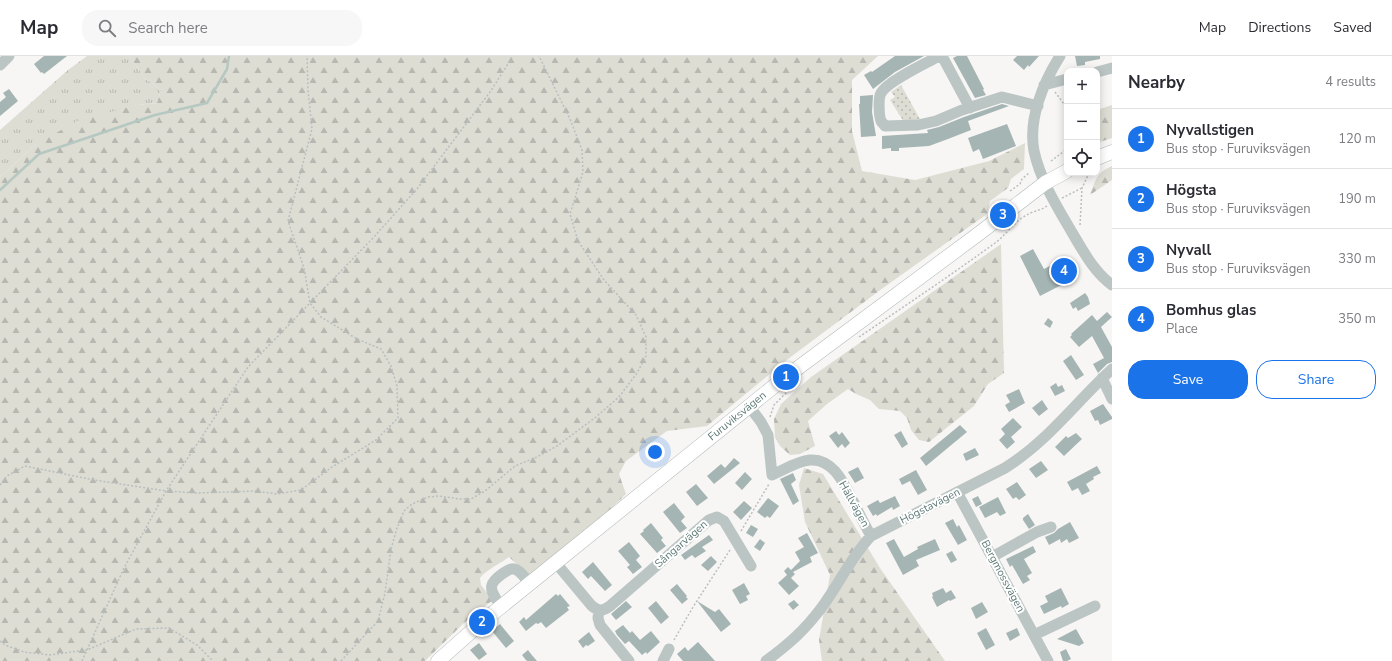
<!DOCTYPE html>
<html lang="en">
<head>
<meta charset="utf-8">
<style>
	:root { --surface:#fff; --page:#f7f7f7; --text:#2b2b33; --muted:#7c7c81; --line:#e1e1e2; --accent:#1a73e8 }
	body { margin:0; font-family:"Nunito Sans",sans-serif; background:var(--page); color:var(--text) }
	.controls { position:absolute; right:12px; top:12px; display:grid; overflow:hidden; border-radius:8px; box-shadow:0 2px 10px #0003 }
	.controls button { width:36px; height:36px; display:grid; place-items:center; padding:0; border:0; border-bottom:1px solid var(--line); background:var(--surface); color:var(--text); font:20px sans-serif }
	.you { position:absolute; left:655px; top:396px; width:14px; height:14px; margin:-10px; border:3px solid #fff; border-radius:50%; background:#1a73e8; box-shadow:0 0 0 6px #1a73e833 }
	.badge { display:grid; place-items:center; width:26px; height:26px; border-radius:50%; background:var(--accent); color:#fff; font-size:13px; font-weight:700 }
	.pin { position:absolute; translate:-50% -50%; border:2px solid #fff; box-shadow:0 1px 4px #0006 }
	.list { margin:0; padding:0; list-style:none }
	h2 { display:flex; justify-content:space-between; align-items:center; height:52px; margin:0; padding:0 16px; font-size:17px }
	h2 small { font-size:13px; font-weight:400; color:var(--muted) }
	.list li { display:grid; grid-template-columns:26px 1fr auto; gap:12px; align-items:center; box-sizing:border-box; height:60px; padding:0 16px; border-top:1px solid var(--line) }
	.list b { display:block; font-size:15px; white-space:nowrap }
	.list p { margin:0; font-size:13px; white-space:nowrap; color:var(--muted) }
	.list em { font-size:13px; font-style:normal; color:var(--muted) }
	.actions { display:flex; gap:8px; padding:12px 16px }
	.actions a { flex:1; padding:9px 0; border:1px solid var(--accent); border-radius:16px; text-align:center; font-size:14px; color:var(--accent) }
	.actions .main { background:var(--accent); color:#fff }
	.icon { flex:none; width:22px; height:22px; fill:none; stroke:currentColor; stroke-width:2; stroke-linecap:round; stroke-linejoin:round }
	.map { position:relative; flex:none; width:1112px; height:605px; overflow:hidden }
	header { display:flex; align-items:center; gap:24px; box-sizing:border-box; height:56px; padding:0 20px; background:var(--surface); border-bottom:1px solid var(--line) }
	header strong { font-size:19px }
	nav { display:flex; gap:22px; margin-inline-start:auto; font-size:14px }
	.search { width:280px; height:36px; background:var(--page); display:flex; align-items:center; gap:10px; box-sizing:border-box; padding:0 14px; border-radius:16px; color:var(--muted); font-size:15px }
	main { display:flex }
	aside { flex:1; background:var(--surface) }
	.map>svg:first-child { display:block }
</style>
</head>
<body>
<header>
<strong>Map</strong>
<div class="search"><svg class="icon" aria-label="search" viewBox="0 0 24 24"><circle cx="10" cy="10" r="6"/><path d="M15 15l6 6"/></svg>Search here</div>
<nav><a>Map</a><a>Directions</a><a>Saved</a></nav>
</header>
<main>
<div class="map">
<svg width="1112" height="605" viewBox="0 0 1112 605">
	<defs>
		<pattern id="grass-tufts" width="24" height="20" patternUnits="userSpaceOnUse"><rect width="24" height="20" fill="#ddddd4"/><path d="M3 7l-1-3M5 7V3M7 7l1-3M15 17l-1-3M17 17v-4M19 17l1-3" fill="none" stroke="#b6b8b1"/></pattern>
		<pattern id="forest-firs" width="22" height="20" patternUnits="userSpaceOnUse"><rect width="22" height="20" fill="#ddddd4"/><path d="M5 1l3.5 6h-7zM16 11l3.5 6h-7z" fill="#b6b8b1"/></pattern>
		<pattern id="park-dots" width="8" height="8" patternUnits="userSpaceOnUse"><rect width="8" height="8" fill="#ddddd4"/><path d="M2 2h.1M6 6h.1" fill="none" stroke="#b6b8b1" stroke-width="1.8" stroke-linecap="round"/></pattern>
	</defs>
	<rect width="100%" height="100%" fill="#f8f6f5"/>
	<!-- grass -->
	<path fill="url(#grass-tufts)" d="M87 0H129L145 22 161 34 157 47 137 49 35 89 0 121V74L68 14Z"/>
	<!-- forest -->
	<path fill="url(#forest-firs)" d="M129 0H878L852 24V75L862 115 915 124 989 105 1025 87 1024 113 1011 123 1008 132 990 145 987 158 883 232 788 303 707 370 667 375 626 405 619 418 626 438 598 465 529 520 509 501C501 507 486 514 480 522L481 529 493 544 465 566 425 605H0V121L35 89 77 65 137 49 157 47 161 34 145 22Z
		M1112 49V82L1097 87V54Z
		M1112 110V124L1090 139C1095 125 1097 116 1112 110Z
		M1001 188 1004 317 988 328 974 350 929 386 919 384 911 374 907 362 900 355 879 353 870 344 856 338 848 333 827 348 808 365 815 390 800 398 790 399 780 390 775 381 774 363 781 348 811 321Z
		M804 412 823 418 880 512 945 605H822L819 584 830 519 805 466 799 429Z"/>
	<!-- park -->
	<path fill="url(#park-dots)" d="M901 29 920 63 904 66 890 44 895 41 891 36Z"/>
	<g fill="none" stroke-linecap="round" stroke-linejoin="round">
		<!-- stream -->
		<path stroke="#b6c8c2" stroke-width="2.5" d="M0 134 39 98 155 59 207 47 227 13 229 0"/>
	</g>
	<!-- building -->
	<path fill="#a5b5b3" d="M44 0H67L44 18 42 16 41 17 34 8Z
		M895 0H924L895 16 873 33 864 19 871 15 872 16Z
		M957 0H967L984 33 983 34 986 39 975 42 953 2Z
		M1017 0H1039L1029 11 1028 9 1024 14 1013 4Z
		M1075 0H1100V3L1085 6V9L1077 10Z
		M9 33 18 45 0 60V46L6 41 3 37Z
		M873 39 872 56 876 80 861 81 859 48H860V40Z
		M1002 48 1009 50 968 65 971 74 948 83 929 90 899 92V95H891V92L882 93V80L928 77 927 74 939 71 964 61Z
		M1007 68 1016 90 983 103 979 93 973 96 968 82Z
		M1033 193 1044 213 1065 202 1066 204 1068 203 1077 221 1040 240 1020 200Z
		M1085 237 1088 241 1090 248 1078 255 1076 251 1073 253 1070 247Z
		M1107 256 1112 261 1101 271 1112 291V306L1107 308 1098 317 1093 308 1104 302 1092 280 1079 291 1070 281 1072 279 1071 278 1092 259 1097 265Z
		M1048 262 1053 266 1050 272 1044 268Z
		M1071 299 1084 319 1076 324 1063 305Z
		M1056 327 1058 331 1062 329 1065 335 1055 340 1050 331Z
		M1019 333 1025 347 1009 356 1005 349 1010 346 1006 339Z
		M1042 344 1048 353 1039 360 1032 352Z
		M1103 348 1112 361V363L1100 369 1098 364 1095 365 1090 355Z
		M1013 362 1022 371 1011 381 1015 386 1007 393 999 384 1005 378 1001 373Z
		M960 369 967 376 926 410 920 402Z
		M836 375 839 379 842 376 850 387 845 392 842 388 838 392 829 380Z
		M901 375 908 388 902 392 894 379Z
		M1076 377 1082 383 1064 400 1055 391 1066 380 1068 382Z
		M975 392 979 399 966 405 963 398Z
		M734 402 740 407 714 428 707 420 721 408 725 412Z
		M1041 405 1048 414 1036 422 1029 413Z
		M1097 410 1101 417 1093 421 1094 423 1086 428 1090 435 1082 439 1078 432 1072 435 1067 426Z
		M858 411 864 422 855 427 848 416Z
		M916 414 927 434 918 439 910 425 902 429 899 423Z
		M745 416 752 423 742 434 735 427Z
		M793 417 796 424 791 428 799 445 793 449 780 423Z
		M1017 426 1026 439 1019 444 1016 441 1013 443 1006 433Z
		M696 428 708 442 697 450 686 436Z
		M895 440 900 450 893 454 892 451 877 460 876 458 873 460 867 450 878 444 880 447Z
		M978 440 982 448 976 451 972 443Z
		M998 441 1006 457 1000 460 997 456 985 462 979 451Z
		M768 442 779 450 770 462 767 460 765 462 757 456Z
		M744 445 752 452 741 464 733 456Z
		M674 447 685 461 681 465 687 472 680 477 663 456Z
		M1028 458 1035 469 1029 473 1023 464V462Z
		M953 463 957 471 959 469 967 484 958 489 945 467Z
		M1070 466 1079 482 1069 487 1067 483 1061 487 1060 483 1049 489 1045 481 1054 477 1058 473Z
		M651 467 663 482 661 484 666 490 657 497 640 478 644 475 643 474Z
		M751 469 758 473 753 481 746 477Z
		M807 477 818 497 810 501 812 506 793 516 795 518 791 522 799 530 789 539 778 527 787 519 784 515 788 511 791 514 800 505 795 496 804 491 798 482Z
		M709 479 713 484 702 491 706 495 695 502 692 499 685 504 681 499Z
		M760 483 765 487 760 495 754 491Z
		M894 483 904 501 918 493 917 491 935 483 940 494 916 504 919 510 903 519 886 487Z
		M629 486 640 500 636 504 642 511 633 518 627 511 630 509 618 495Z
		M1033 490 1036 496 1024 503 1032 517 1027 520 1030 524 1023 528 1012 509 1010 511 1006 503Z
		M952 495 957 504 951 507 946 498Z
		M711 500 717 506 708 515 701 509Z
		M593 506 612 529 605 535 591 520 588 523 582 516Z
		M744 527 750 538 746 540 748 544 740 548 732 534Z
		M677 528 687 540 686 541 688 543 682 548 670 534Z
		M943 532 946 537 951 534 956 542 950 545 949 544 937 551 932 541 933 540 932 537Z
		M1061 532 1069 548 1062 552 1061 550 1044 558 1040 550 1048 546 1045 540Z
		M556 538 558 540 560 538 570 550 567 551 569 554 546 572 541 566 538 568 536 567 526 575 519 566 524 561 526 564Z
		M794 544 799 549 793 554 788 548Z
		M626 545 632 551 616 564 611 558Z
		M656 545 669 561 661 568 648 552Z
		M697 545 715 556 719 553 731 568 721 576Z
		M982 546 988 556 976 563 971 552Z
		M500 568 514 585 506 592 492 575Z
		M623 569 630 577 632 575 640 584 651 575 660 586 647 598 646 596 642 599 629 585 625 588 617 579 615 575Z
		M986 572 995 589 986 594 977 577Z
		M1017 572 1020 579 1010 585 1006 577Z
		M1076 573 1084 587 1079 590 1057 583Z
		M589 576 595 585 588 590 586 589 583 592 578 585Z
		M698 586 715 605H683L677 598 685 591 688 595Z
		M479 587 487 598 479 604 470 594Z
		M1066 593 1071 603 1067 605H1063L1060 596Z
		M528 594 531 598 537 605H527L525 603 522 599Z"/>
	<g fill="none" stroke-linecap="round" stroke-linejoin="round">
		<!-- major casing -->
		<g stroke="#afbab8" stroke-width="15">
			<path id="major" d="M1097 102 1112 96
				M438 605 482 566 783 323 981 176 1045 127 1067 115"/>
		</g>
		<!-- path -->
		<path stroke="#b8bfbe" stroke-width="1.5" stroke-dasharray="2 2" stroke-linecap="butt" d="M1055 36 1067 52
			M1051 105 1067 93
			M1010 135 1020 128 1022 123 1029 117
			M1062 142 1082 132
			M1080 169 1082 132 1089 117
			M859 281C905 250 951 219 995 187 1006 179 1013 167 1025 160 1032 155 1040 155 1047 150
			M770 361 774 349 792 331
			M0 429 7 420 25 410 94 424 166 435 196 437 256 435 277 438 301 434 332 411 376 384 398 362 397 330 391 310 381 293 357 283 321 261 310 247 304 212 288 165 312 73 308 34 307 0
			M741 475 769 428
			M674 584 693 551 730 494
			M0 585 5 589 24 596 49 599 87 594 136 573 169 572 197 589 213 605
			M82 605 124 512 166 435 248 311 373 182 417 133 490 36 513 0
			M341 605 378 565 385 537 391 493 397 472 404 455 412 448 428 441 439 440 460 443H471L485 435 515 410 537 401 557 390 596 361 619 341 637 317 646 300V281L636 259 604 224 578 185 570 158 583 116 582 94 570 63 539 0"/>
		<!-- minor -->
		<path stroke="#bbc5c4" stroke-width="11" d="M939 0C925 8 888 25 881 37 878 42 879 60 881 65 882 67 884 68 885 70L918 69 936 65 962 54 1002 41 1038 50
			M942 0 970 52
			M1060 0C1043 27 1028 63 1034 95 1040 123 1056 149 1070 173 1082 193 1093 215 1112 229
			M0 9 9 0
			M1097 16 1112 12
			M1044 29 1067 23
			M1102 322 1112 343
			M749 350 761 366 768 379 772 419C784 414 797 405 810 404 834 402 845 430 854 447 859 458 865 469 871 480
			M957 436 1048 605
			M992 501 1037 476 1051 471
			M556 507 591 549C597 555 602 556 610 550L709 464 717 461 724 465 751 510
			M496 543C494 539 490 534 492 529 493 524 509 511 514 513 520 514 526 523 530 528
			M599 554 598 562 600 569 629 605
			M1034 579 1095 550
			M663 605 669 593
			M766 605C789 588 805 574 822 551 839 528 851 501 871 480L1005 412C1047 386 1076 346 1112 313"/>
		<!-- major -->
		<use href="#major" stroke="#fff" stroke-width="14"/>
	</g>
	<g text-anchor="middle" dominant-baseline="central" stroke-width="4" stroke-linejoin="round" paint-order="stroke">
		<!-- street labels -->
		<g font-size="11" fill="#5e7a77" stroke="#fff">
			<text transform="translate(737 360) rotate(-39)">Furuviksvägen</text>
			<text transform="translate(854 448) rotate(61)">Hällvägen</text>
			<text transform="translate(930 450) rotate(-27)">Högstavägen</text>
			<text transform="translate(681 488) rotate(-41)">Sångarvägen</text>
			<text transform="translate(1003 520) rotate(62)">Bergmossvägen</text>
		</g>
	</g>
</svg>
<div class="controls">
<button>+</button>
<button>−</button>
<button><svg class="icon" aria-label="locate" viewBox="0 0 24 24"><circle cx="12" cy="12" r="6"/><path d="M12 2v4M12 18v4M2 12h4M18 12h4"/></svg></button>
</div>
<div class="you"></div>
<div class="pin badge" style="left:786px;top:321px">1</div>
<div class="pin badge" style="left:482px;top:566px">2</div>
<div class="pin badge" style="left:1003px;top:159px">3</div>
<div class="pin badge" style="left:1064px;top:215px">4</div>
</div>
<aside>
<h2>Nearby<small>4 results</small></h2>
<ul class="list">
<li><span class="badge">1</span><div><b>Nyvallstigen</b><p>Bus stop · Furuviksvägen</p></div><em>120 m</em></li>
<li><span class="badge">2</span><div><b>Högsta</b><p>Bus stop · Furuviksvägen</p></div><em>190 m</em></li>
<li><span class="badge">3</span><div><b>Nyvall</b><p>Bus stop · Furuviksvägen</p></div><em>330 m</em></li>
<li><span class="badge">4</span><div><b>Bomhus glas</b><p>Place</p></div><em>350 m</em></li>
</ul>
<div class="actions"><a class="main">Save</a><a>Share</a></div>
</aside>
</main>
</body>
</html>
